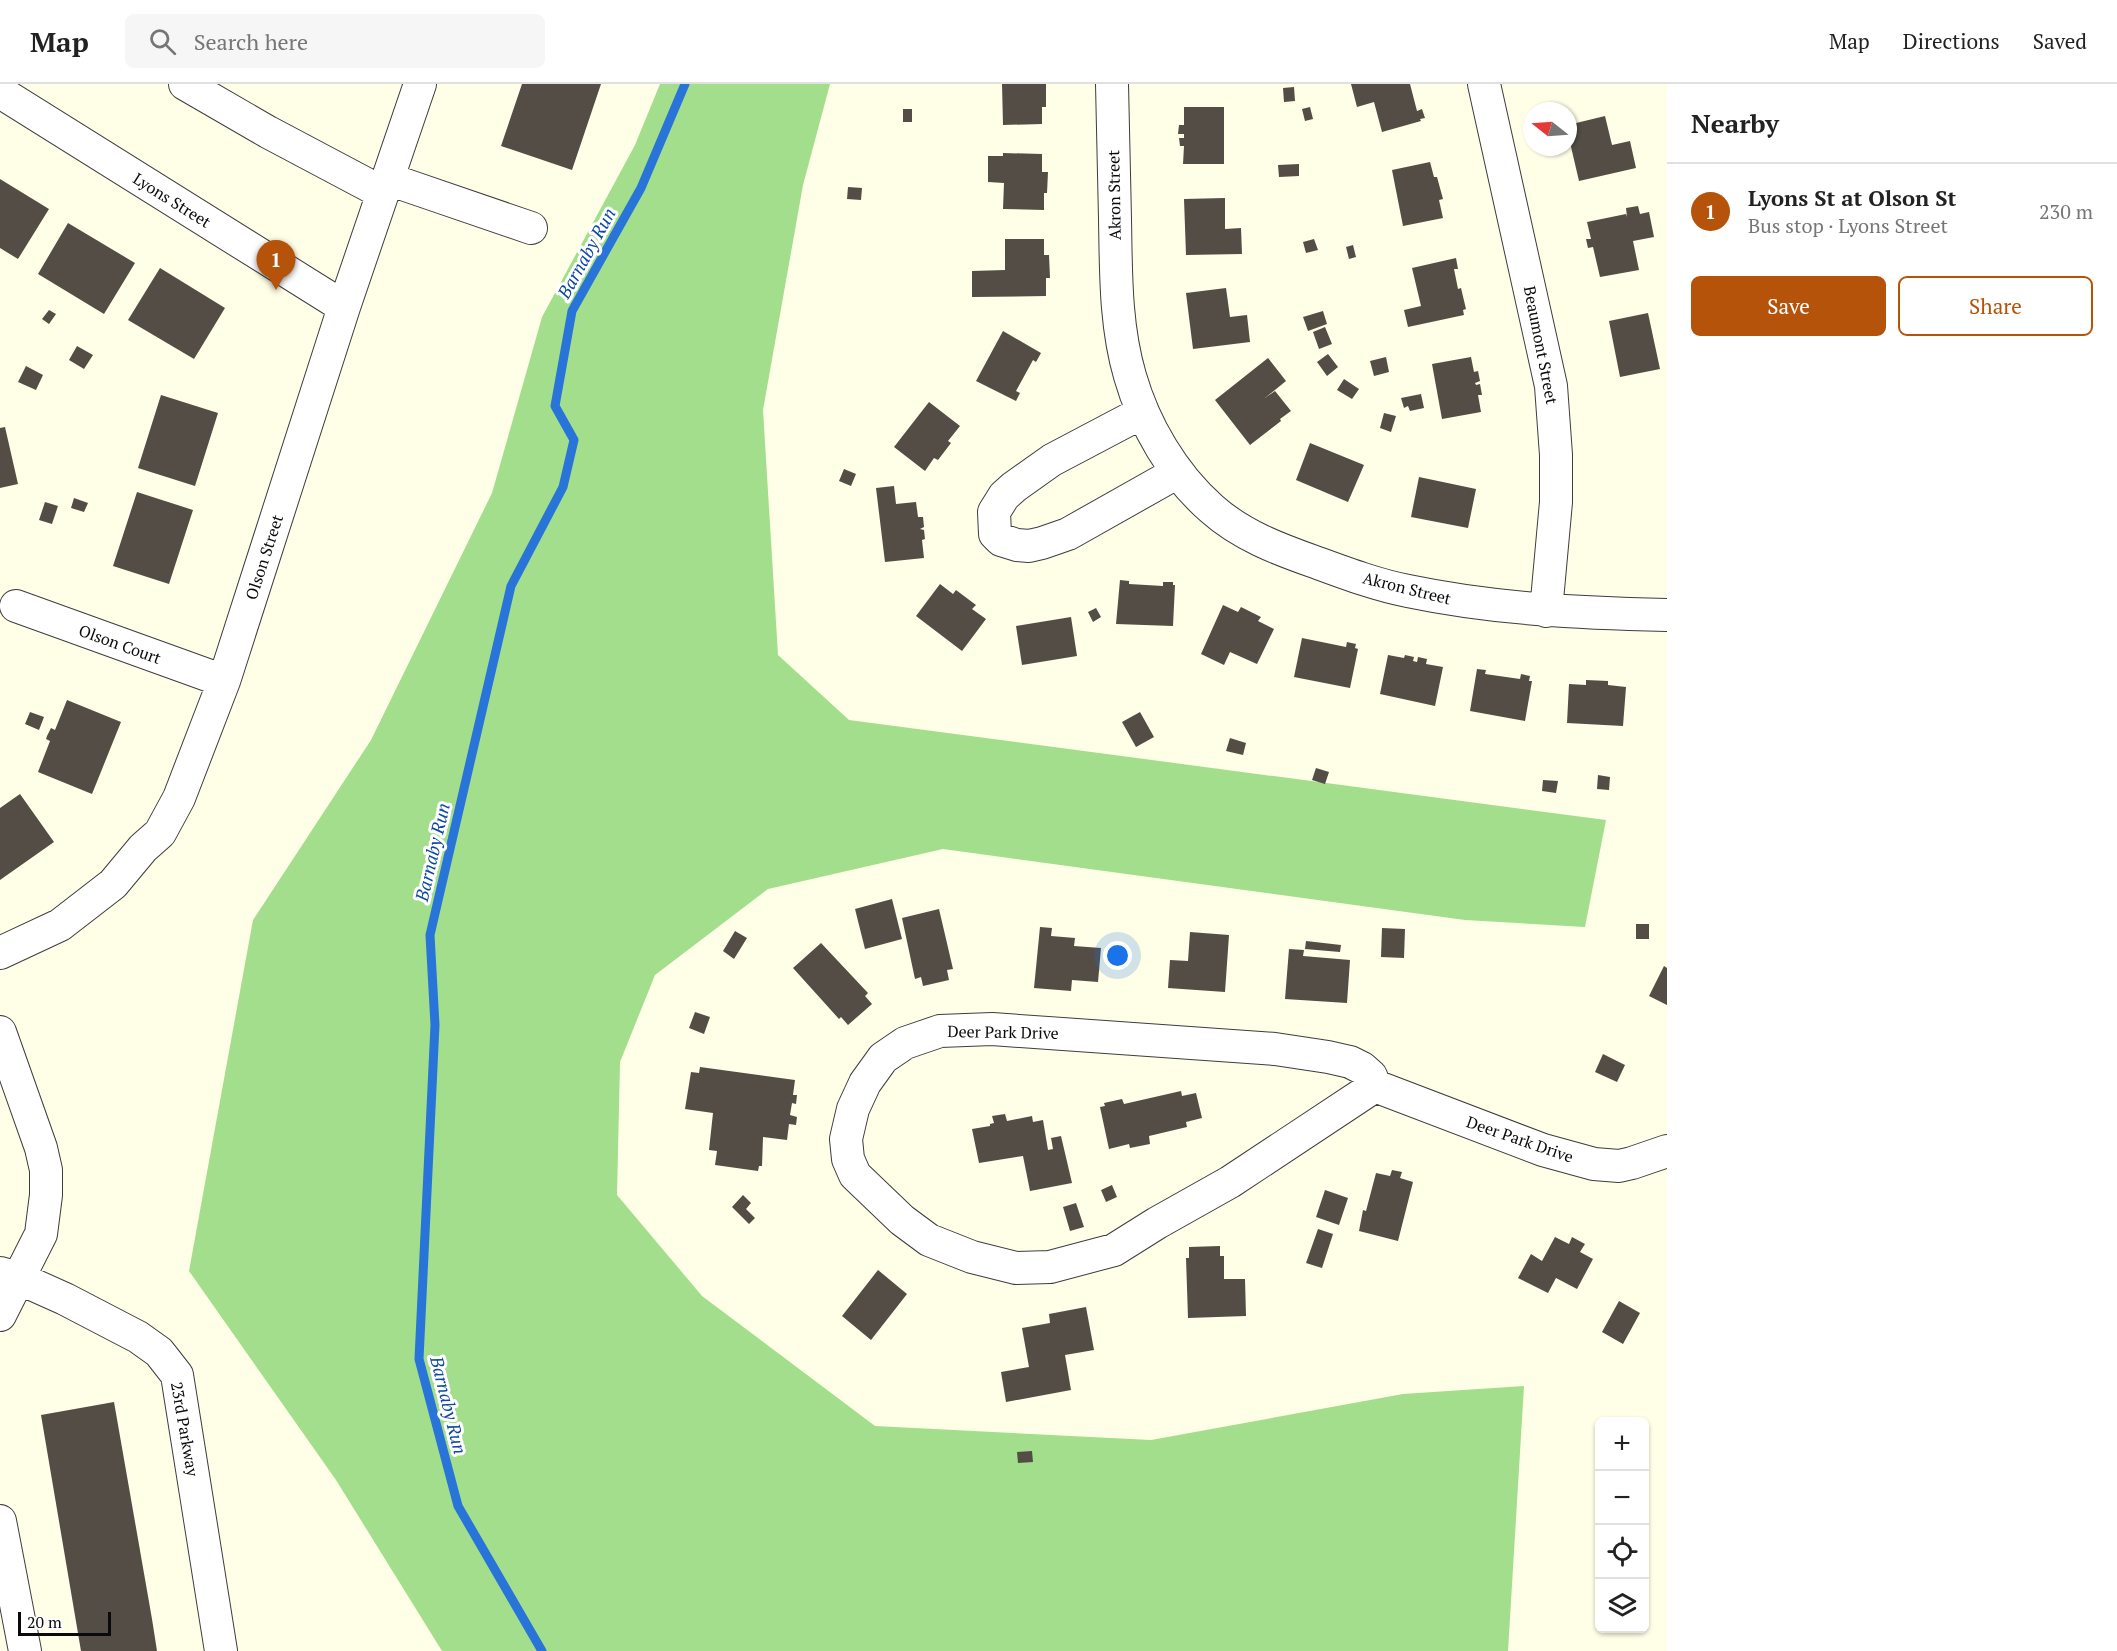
<!DOCTYPE html>
<html lang="en">
<head>
<meta charset="utf-8">
<style>
	:root { --surface:#fff; --page:#f6f6f6; --text:#222; --muted:#767676; --line:#e0e0e0; --accent:#b45309 }
	body { margin:0; font-family:"PT Serif",serif; background:var(--page); color:var(--text) }
	.controls { position:absolute; right:18px; bottom:18px; display:grid; overflow:hidden; border-radius:9px; box-shadow:0 2px 4px #0004 }
	.controls button { width:54px; height:54px; display:grid; place-items:center; padding:0; border:0; border-bottom:2px solid var(--line); background:var(--surface); color:var(--text); font:30px sans-serif }
	.compass { position:absolute; left:1523px; top:18px; width:54px; height:54px; border-radius:50%; background:var(--surface); box-shadow:0 2px 4px #0004; rotate:287deg }
	.scale { position:absolute; left:18px; bottom:15px; width:93px; box-sizing:border-box; padding-left:6px; border:3px solid #0a0a0a; border-top:0; font-size:16px; line-height:21px; white-space:nowrap; color:#0a0a0a; -webkit-text-stroke:4px #fff; paint-order:stroke }
	.you { position:absolute; left:1118px; top:872px; width:21px; height:21px; margin:-15px; border:4px solid #fff; border-radius:50%; background:#1a73e8; box-shadow:0 0 0 9px #1a73e833 }
	.badge { display:grid; place-items:center; width:39px; height:39px; border-radius:50%; background:var(--accent); color:#fff; font-size:20px; font-weight:700 }
	.pin { position:absolute; translate:-50% -50px; filter:drop-shadow(0 2px 3px #0008) }
	.pin::after { content:''; position:absolute; top:32px; width:21px; height:18px; background:inherit; clip-path:polygon(0 0,100% 0,50% 100%) }
	.list { margin:0; padding:0; list-style:none }
	h2 { display:flex; justify-content:space-between; align-items:center; height:78px; margin:0; padding:0 24px; font-size:26px }
	h2 small { font-size:20px; font-weight:400; color:var(--muted) }
	.list li { display:grid; grid-template-columns:39px 1fr auto; gap:18px; align-items:center; box-sizing:border-box; height:96px; padding:0 24px; border-top:2px solid var(--line) }
	.list b { display:block; font-size:22px; white-space:nowrap }
	.list p { margin:0; font-size:20px; white-space:nowrap; color:var(--muted) }
	.list em { font-size:20px; font-style:normal; color:var(--muted) }
	.actions { display:flex; gap:12px; padding:18px 24px }
	.actions a { flex:1; padding:14px 0; border:2px solid var(--accent); border-radius:9px; text-align:center; font-size:21px; color:var(--accent) }
	.actions .main { background:var(--accent); color:#fff }
	.icon { flex:none; width:33px; height:33px; fill:none; stroke:currentColor; stroke-width:2; stroke-linecap:round; stroke-linejoin:round }
	.map { position:relative; flex:none; width:1667px; height:1567px; overflow:hidden }
	header { display:flex; align-items:center; gap:36px; box-sizing:border-box; height:84px; padding:0 30px; background:var(--surface); border-bottom:2px solid var(--line) }
	header strong { font-size:28px }
	nav { display:flex; gap:33px; margin-inline-start:auto; font-size:21px }
	.search { width:420px; height:54px; background:var(--page); display:flex; align-items:center; gap:15px; box-sizing:border-box; padding:0 21px; border-radius:9px; color:var(--muted); font-size:22px }
	main { display:flex }
	aside { flex:1; background:var(--surface) }
	.map>svg:first-child { display:block }
</style>
</head>
<body>
<header>
<strong>Map</strong>
<div class="search"><svg class="icon" aria-label="search" viewBox="0 0 24 24"><circle cx="10" cy="10" r="6"/><path d="M15 15l6 6"/></svg>Search here</div>
<nav><a>Map</a><a>Directions</a><a>Saved</a></nav>
</header>
<main>
<div class="map">
<svg width="1667" height="1567" viewBox="0 0 1667 1567">
	<rect width="100%" height="100%" fill="#fffee7"/>
	<!-- forest -->
	<path fill="#a3de8c" d="M660 0H830L803 101 763 326 778 571 849 636 1606 736 1585 843 1465 836 943 765 768 805 655 891 620 978 617 1111 702 1212 875 1342 1151 1356 1403 1310 1524 1302 1508 1567H442L336 1396 189 1187 253 836 371 656 492 409 542 233 635 61Z"/>
	<g fill="none" stroke-linecap="round" stroke-linejoin="round">
		<!-- stream -->
		<path stroke="#2874d8" stroke-width="9" d="M542 1567 458 1422 419 1275 435 941 430 851 511 502 563 403 574 356 555 322 572 227 641 104 685 0"/>
	</g>
	<!-- building -->
	<path fill="#534d46" d="M522 0H601L572 86 501 62Z
		M1002 0H1046V23H1042V40L1003 41Z
		M1351 0H1410L1417 27 1422 25 1425 34 1420 35 1421 37 1382 48 1374 18 1357 23Z
		M1294 3 1295 17 1284 18 1283 4Z
		M1184 23H1224V80H1183L1184 62H1180L1179 54H1184V50H1178L1179 41H1184Z
		M1310 23 1313 35 1305 37 1302 25Z
		M903 25H912V38H903Z
		M1605 32 1612 61 1630 57 1636 84 1579 97 1568 50V41Z
		M1003 69 1042 70V88H1048L1047 109H1044V126L1003 125 1004 99 988 98V72H1003Z
		M1430 78 1434 93H1437L1443 115 1439 116 1443 134 1403 142 1392 86Z
		M1299 80V92L1279 93 1278 81Z
		M0 95 49 125 18 175 0 164Z
		M848 103 862 104 861 116 847 115Z
		M1225 114V145L1241 144 1242 170 1186 171 1184 115Z
		M1638 122 1640 130 1649 128 1654 153 1633 157 1639 186 1600 193 1593 163 1588 164 1586 155H1591L1587 138 1626 130 1627 133 1626 124Z
		M68 139 135 179 104 230 38 190Z
		M1005 155H1044V171H1049L1050 194H1046V212L972 213V187L1005 186Z
		M1314 155 1318 166 1306 169 1303 158Z
		M1353 161 1356 173 1349 175 1346 163Z
		M1456 174 1458 185H1454L1458 205 1461 204 1466 225 1463 226 1464 231 1408 243 1404 226 1421 222 1412 184Z
		M160 184 225 224 194 275 128 236Z
		M1226 204 1230 233 1247 231 1250 258 1193 265 1186 209Z
		M49 226 56 230 49 240 42 235Z
		M1323 227 1327 240 1308 247 1303 233Z
		M1648 229 1660 285 1620 293 1609 237Z
		M1325 243 1332 260 1319 265 1313 248Z
		M1003 247 1041 269 1036 278 1033 276 1016 307 1020 309 1016 317 976 297Z
		M77 262 93 271 84 285 69 276Z
		M1328 270 1338 283 1327 292 1317 278Z
		M1386 273 1389 288 1374 292 1370 277Z
		M1471 273 1474 288 1478 287 1480 297 1475 299 1476 301 1480 300 1482 311H1478L1481 328 1442 335 1432 280Z
		M1268 274 1286 297 1265 314 1275 307 1291 327 1280 335 1281 337 1250 361 1215 316Z
		M26 282 43 291 36 306 18 298Z
		M1344 295 1359 305 1352 315 1337 306Z
		M1421 310 1424 324 1410 327 1408 322 1404 324 1401 314Z
		M161 311 218 329 195 402 138 384Z
		M929 318 960 342 948 357 951 359 938 376 934 374 925 387 894 363Z
		M1384 329 1396 332 1391 348 1380 344Z
		M5 343 18 400 0 404V344Z
		M1310 359 1364 381 1348 418 1296 396Z
		M844 385 856 390 851 402 839 397Z
		M1419 393 1476 405 1468 444 1411 433Z
		M894 402 896 420 916 418 918 433H923L924 443 920 445 924 446 925 455 922 456 924 474 885 478 876 404Z
		M137 408 193 426 169 500 113 482Z
		M74 414 88 419 84 428 71 424Z
		M45 418 58 422 52 440 39 436Z
		M1120 496 1129 497V500L1163 502V498H1173V501H1175L1173 542 1116 540Z
		M940 500 953 510 956 506 976 521 972 525 986 535 962 567 916 532Z
		M1223 521 1238 528 1241 523 1261 533 1258 537 1274 545 1257 580 1230 568 1224 581 1201 570Z
		M1096 524 1101 533 1093 538 1088 528Z
		M1071 533 1077 572 1022 581 1016 542Z
		M1302 554 1346 563 1347 558 1356 560 1355 564 1358 565 1350 604 1294 593Z
		M1388 571 1404 574 1405 571 1414 573 1413 577 1417 578 1418 573 1427 575 1426 580 1443 583 1435 622 1380 610Z
		M1477 585 1486 586 1485 590 1520 595 1521 590 1530 592 1529 597H1532L1525 637 1470 627Z
		M1586 596 1608 597V601L1626 603 1623 642 1567 639 1569 600 1586 601Z
		M67 616 121 638 92 710 38 688 50 657 46 655 47 652 51 644 55 646Z
		M30 628 44 633 39 646 25 640Z
		M1140 628 1154 653 1136 663 1122 638Z
		M1230 654 1246 659 1243 671 1226 667Z
		M1316 684 1329 688 1325 700 1312 696Z
		M1598 691 1610 693 1609 706 1597 705Z
		M1543 696 1558 697 1556 709 1542 707Z
		M20 710 54 758 0 796V724Z
		M892 815 902 855 865 865 855 825Z
		M939 825 953 885 947 886 949 896 923 902 921 893 915 895 902 834Z
		M1636 840H1649V855H1636Z
		M1040 843 1052 844 1051 852 1075 854 1074 862 1101 864 1098 898 1072 896 1071 907 1034 904Z
		M1382 844 1405 845 1404 874 1381 873Z
		M735 847 747 854 734 875 723 867Z
		M1190 848 1229 851 1225 908 1168 904 1170 876 1188 877Z
		M1306 857 1341 861 1340 868 1305 865Z
		M821 859 868 909 865 912 872 920 848 941 841 933 839 935 793 884Z
		M1289 865 1304 866 1303 872 1350 876 1347 919 1285 915Z
		M1664 882 1667 884V921L1649 912Z
		M695 928 710 933 704 950 689 944Z
		M1603 970 1625 981 1617 998 1595 988Z
		M700 983 795 996 793 1011H797L796 1020 792 1019 790 1031 797 1033 796 1041 789 1040 787 1056 763 1053 762 1082H759L758 1087 715 1081 717 1067 709 1066 713 1029 685 1025 691 988 699 989Z
		M1181 1007 1182 1012 1196 1009 1202 1034 1186 1038 1187 1043 1149 1052 1150 1060 1130 1064 1129 1060 1109 1065 1100 1023 1105 1022 1104 1019 1122 1015 1124 1020Z
		M1005 1030 1007 1037 1032 1032 1033 1038 1043 1036 1048 1066 1053 1065 1051 1054 1061 1052 1072 1099 1030 1107 1023 1072 979 1079 972 1045 990 1042V1040L994 1039 992 1032Z
		M1392 1086 1402 1088 1400 1094 1413 1098 1398 1157 1359 1147 1363 1126 1366 1127 1376 1089 1390 1092Z
		M1112 1101 1117 1113 1106 1118 1101 1106Z
		M1325 1106 1348 1114 1339 1141 1316 1133Z
		M743 1111 751 1119 746 1125 755 1134 749 1140 732 1123Z
		M1076 1119 1084 1143 1070 1147 1063 1123Z
		M1318 1145 1333 1150 1322 1184 1306 1179Z
		M1555 1153 1569 1160 1572 1153 1585 1160 1580 1168 1593 1175 1577 1205 1556 1194 1548 1209 1518 1194 1531 1170 1542 1177Z
		M1220 1162V1172H1224V1195H1245L1246 1232 1188 1234 1186 1174H1189V1163Z
		M878 1186 907 1210 871 1256 842 1232Z
		M1619 1217 1640 1229 1623 1260 1602 1248Z
		M1086 1223 1094 1266 1065 1271 1071 1306 1006 1318 1001 1288 1029 1283 1022 1244 1050 1239 1049 1230Z
		M114 1318 152 1535 157 1567H81L41 1331Z
		M1032 1367 1033 1378 1018 1379 1017 1368Z"/>
	<g fill="none" stroke-linecap="round" stroke-linejoin="round">
		<!-- minor casing -->
		<g stroke="#3d3d3d" stroke-width="34">
			<path id="minor" d="M185 0 268 48 383 109
				M1112 0C1113 45 1114 90 1115 135 1116 187 1115 241 1130 292 1144 341 1173 391 1212 425 1241 451 1278 465 1315 478 1345 489 1377 501 1408 507 1494 525 1580 529 1667 531
				M1484 0 1551 302 1556 371V418L1546 527
				M0 8 344 223
				M388 95 531 144
				M1143 328 1052 376 1014 403 1004 412 994 428 995 450 1001 456 1017 461 1029 462 1042 459 1068 450 1178 388
				M16 522 224 597
				M0 869 60 841 113 800 143 764 160 749 179 714 224 597 344 223 420 0
				M992 945 1275 965 1328 973 1350 978 1362 984 1371 992 1375 1002 1230 1098 1157 1139 1114 1166 1050 1183 1016 1184 972 1173 929 1156 902 1136 855 1091 848 1075 846 1055 853 1025 865 999 883 974 905 959 940 947Z
				M0 948 41 1064 46 1086V1111L41 1150 0 1231
				M1375 1002 1543 1066 1594 1080 1619 1082 1632 1079 1667 1067
				M0 1189 18 1194 65 1215 138 1253 159 1268 177 1291 221 1567
				M0 1437 25 1567"/>
		</g>
		<!-- minor -->
		<use href="#minor" stroke="#fff" stroke-width="32"/>
	</g>
	<g text-anchor="middle" dominant-baseline="central" stroke-width="6" stroke-linejoin="round" paint-order="stroke">
		<!-- street labels -->
		<g font-size="16" fill="#0a0a0a" stroke="#fff">
			<text transform="translate(1114 111) rotate(-91)">Akron Street</text>
			<text transform="translate(172 116) rotate(32)">Lyons Street</text>
			<text transform="translate(1541 261) rotate(79)">Beaumont Street</text>
			<text transform="translate(264 473) rotate(-72)">Olson Street</text>
			<text transform="translate(1407 504) rotate(14)">Akron Street</text>
			<text transform="translate(120 560) rotate(20)">Olson Court</text>
			<text transform="translate(1003 948) rotate(1)">Deer Park Drive</text>
			<text transform="translate(1520 1055) rotate(19)">Deer Park Drive</text>
			<text transform="translate(185 1345) rotate(80)">23rd Parkway</text>
		</g>
		<!-- water labels -->
		<g font-size="18" font-style="italic" fill="#0b47a3" stroke="#fff">
			<text transform="translate(586 169) rotate(-61)">Barnaby Run</text>
			<text transform="translate(432 768) rotate(-77)">Barnaby Run</text>
			<text transform="translate(449 1321) rotate(76)">Barnaby Run</text>
		</g>
	</g>
</svg>
<div class="controls">
<button>+</button>
<button>−</button>
<button><svg class="icon" aria-label="locate" viewBox="0 0 24 24"><circle cx="12" cy="12" r="6"/><path d="M12 2v4M12 18v4M2 12h4M18 12h4"/></svg></button>
<button><svg class="icon" aria-label="layers" viewBox="0 0 24 24"><path d="M12 4l9 5-9 5-9-5zM3 14l9 5 9-5"/></svg></button>
</div>
<svg class="compass" viewBox="-18 -18 36 36"><path d="M0-13l5 13h-10z" fill="#e53935"/><path d="M0 13l5-13h-10z" fill="#767676"/></svg>
<div class="scale">20 m</div>
<div class="you"></div>
<div class="pin badge" style="left:276px;top:206px">1</div>
</div>
<aside>
<h2>Nearby<small></small></h2>
<ul class="list">
<li><span class="badge">1</span><div><b>Lyons St at Olson St</b><p>Bus stop · Lyons Street</p></div><em>230 m</em></li>
</ul>
<div class="actions"><a class="main">Save</a><a>Share</a></div>
</aside>
</main>
</body>
</html>
